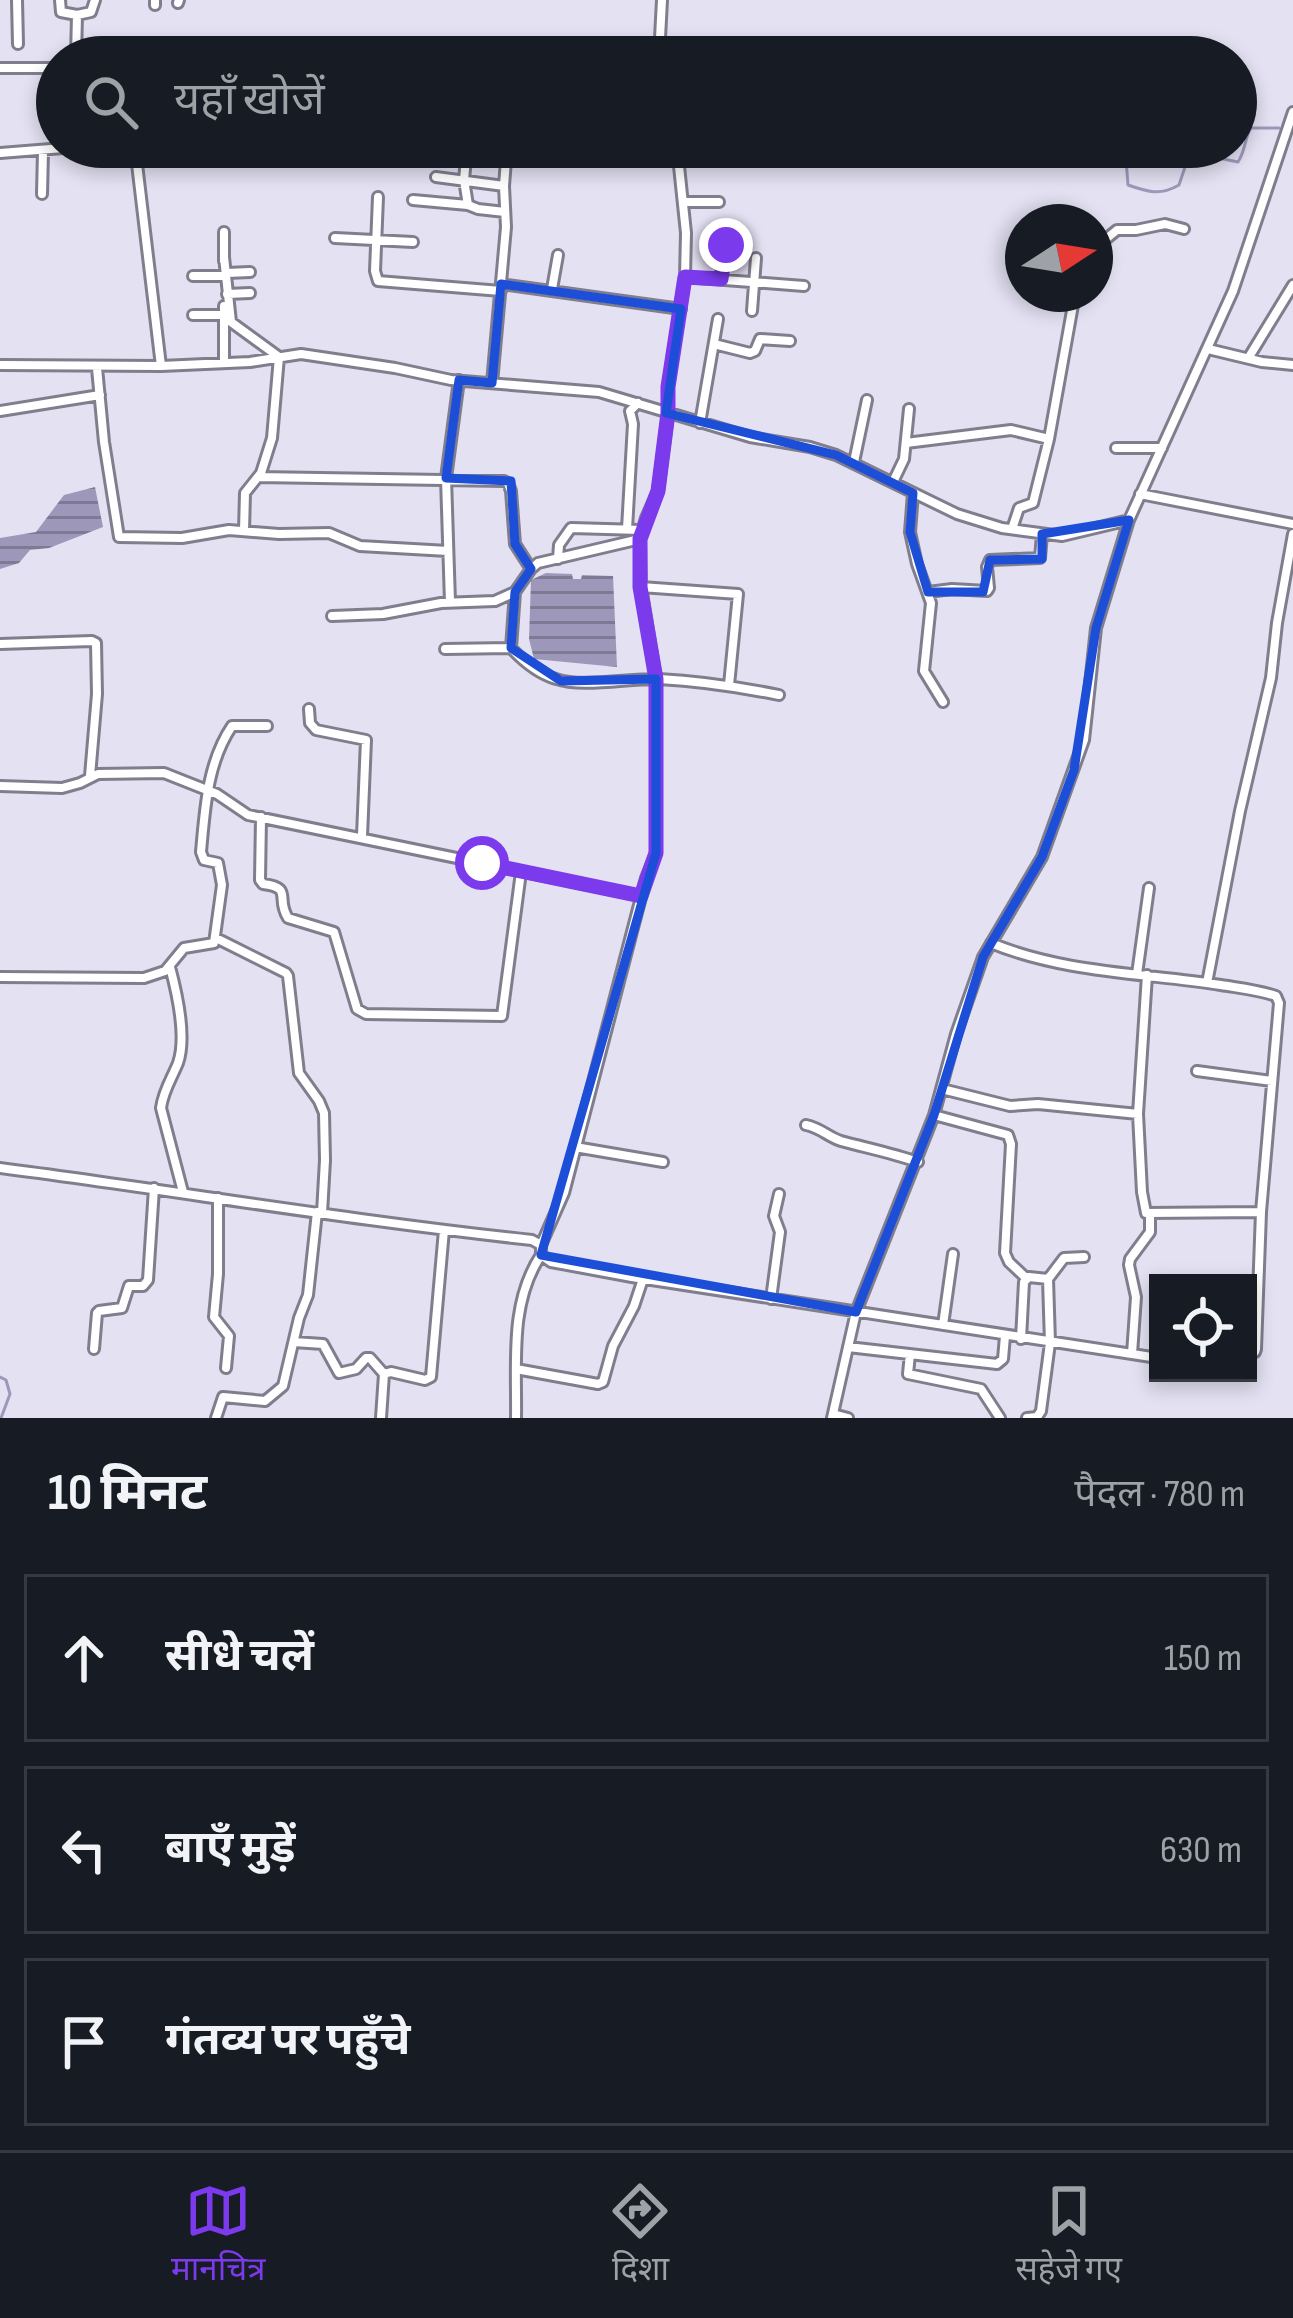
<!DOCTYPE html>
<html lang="hi">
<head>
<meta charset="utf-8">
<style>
	:root { --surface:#171b24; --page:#20242c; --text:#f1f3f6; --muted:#9ea1a6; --line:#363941; --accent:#7c3aed }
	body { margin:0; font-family:"Sofia Sans Condensed","Noto Sans Devanagari",sans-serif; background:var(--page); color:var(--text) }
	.controls { position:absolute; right:36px; bottom:36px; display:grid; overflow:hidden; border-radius:0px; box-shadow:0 6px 18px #0003 }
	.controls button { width:108px; height:108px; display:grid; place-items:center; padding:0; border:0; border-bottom:3px solid var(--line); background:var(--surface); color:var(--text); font:60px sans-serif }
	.compass { position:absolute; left:1005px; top:204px; width:108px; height:108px; border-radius:50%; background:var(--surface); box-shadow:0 6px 18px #0003; rotate:78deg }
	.stop { position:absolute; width:36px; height:36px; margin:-27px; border:9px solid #7c3aed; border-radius:50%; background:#fff }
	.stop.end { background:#7c3aed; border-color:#fff; box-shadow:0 3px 12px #0008 }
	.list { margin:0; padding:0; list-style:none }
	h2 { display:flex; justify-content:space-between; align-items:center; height:156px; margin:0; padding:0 48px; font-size:51px }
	h2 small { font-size:39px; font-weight:400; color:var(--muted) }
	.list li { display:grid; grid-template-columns:78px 1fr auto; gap:36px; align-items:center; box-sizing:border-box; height:168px; margin:0 24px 24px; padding:0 24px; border:3px solid var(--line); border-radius:0px }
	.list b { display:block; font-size:45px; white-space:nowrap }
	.list em { font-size:39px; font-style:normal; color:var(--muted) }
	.icon { flex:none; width:66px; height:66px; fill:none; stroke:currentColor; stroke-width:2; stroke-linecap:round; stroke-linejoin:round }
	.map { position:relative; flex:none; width:1293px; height:1418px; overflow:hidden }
	.search { position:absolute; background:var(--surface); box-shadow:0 6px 18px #0003; left:36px; right:36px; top:36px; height:132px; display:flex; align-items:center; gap:30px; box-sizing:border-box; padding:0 42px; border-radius:66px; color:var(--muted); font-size:45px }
	.sheet { height:732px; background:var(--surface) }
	nav { display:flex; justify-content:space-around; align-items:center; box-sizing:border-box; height:168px; border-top:3px solid var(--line); background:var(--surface); font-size:33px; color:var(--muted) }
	nav a { display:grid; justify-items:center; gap:6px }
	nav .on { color:var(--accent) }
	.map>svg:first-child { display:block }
</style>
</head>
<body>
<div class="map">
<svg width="1293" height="1418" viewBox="0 0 1293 1418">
	<defs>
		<pattern id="water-rules" width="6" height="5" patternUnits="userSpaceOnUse" patternTransform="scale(3)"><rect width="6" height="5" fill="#9d98b9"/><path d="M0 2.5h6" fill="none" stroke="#7e7a95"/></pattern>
	</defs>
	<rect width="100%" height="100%" fill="#e3e1f2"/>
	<!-- water -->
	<path fill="url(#water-rules)" d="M95 487 103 527 49 548 30 550 19 563 0 569V538L36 532 64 495Z
		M546 573 572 574 573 579H581L582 575 613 576 617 667 534 659 529 639 531 580Z"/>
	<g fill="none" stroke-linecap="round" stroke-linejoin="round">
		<!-- stream -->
		<path stroke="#9d98b9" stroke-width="3" d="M1292 128H1293
			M1125 147 1128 185C1148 192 1160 196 1179 185L1190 152 1238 162C1246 150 1244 139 1251 128H1279
			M0 1377 6 1380 10 1394 1 1418"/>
		<!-- minor casing -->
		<g stroke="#807e8d" stroke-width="14">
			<path id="minor" d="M17 0 18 44
				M60 0 61 12 77 15
				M178 3 179 0
				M155 5V0
				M76 57 77 15 91 12 95 0
				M659 57 662 0
				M0 68H57
				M135 147 161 366
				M467 147 464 180 468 205 478 209 505 212
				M0 153 76 147
				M436 177 504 186
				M42 194 43 151
				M378 197 375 271 378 281 501 291
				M413 200 468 205
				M684 202H719
				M335 238 413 242
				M1095 248 1117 230H1136L1165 224 1184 229
				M224 257 231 322 279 357 272 438 261 473 245 493 244 531
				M224 261V232
				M227 273 250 272
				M193 276H224
				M685 277 804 286
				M721 279 726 245
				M501 284 681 309
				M552 289 558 255
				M227 294 250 293
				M752 311 756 258
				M193 315H224
				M714 344 750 353 755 351 760 339 790 341
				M1208 349 1262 362 1293 365
				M1249 357 1293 285
				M224 362V306
				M0 365 161 366 250 362 301 354 395 368 451 380 599 392 750 437 810 447 836 455 957 514 1002 528 1062 536 1129 520
				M97 368 104 442 119 537 182 538 229 530 279 534 329 533 360 546 448 551
				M492 383 506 227 504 186 507 147
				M0 411 100 395
				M700 423 718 319
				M906 443 1011 430 1049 439
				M1116 448H1162
				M854 462 867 400
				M258 477 504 481 508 483 511 491 515 544 531 569
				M893 482 904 459 909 409
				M913 493 910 532 917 564 931 603 924 671 943 702
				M1140 494 1293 524
				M627 529 633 424 630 411 638 403
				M1012 529 1019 508 1033 503 1049 439 1075 294
				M558 559 559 545 571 528 641 530
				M641 587 738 594 729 685
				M515 592 511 648C523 661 539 674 556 679 582 688 630 678 659 679 699 681 739 687 779 695
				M928 592 952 589 987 591 989 588 987 567 990 560 1040 558 1042 534
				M450 602 446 478 459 380
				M332 616 383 614 441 603 495 601 515 592 531 569 538 563 640 539
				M0 644 92 641 96 643 97 694 90 776
				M445 649 511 648
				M309 709 310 723 316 730 366 740 362 836
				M0 786 62 788 80 783 98 774 164 773 217 794 248 815 641 896
				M261 817 260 880 263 884C294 888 275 898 288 918L334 932 357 1009 366 1014 502 1016 521 872
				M216 938 286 973 288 976 299 1073 319 1101 324 1113 325 1160 322 1213
				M991 943C1063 973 1144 973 1221 985 1239 988 1259 990 1276 996L1279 1003 1261 1212 1146 1213 1142 1192 1138 1114 1147 975
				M170 967C177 993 187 1037 178 1063 172 1078 163 1091 161 1108L183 1192
				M1137 974 1149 888
				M0 977 144 978 165 971 184 948 214 943 222 885 218 863 204 860 201 852C205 809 207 763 232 726H267
				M1207 983 1240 811 1271 678 1277 623 1293 534
				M1197 1071 1272 1081
				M942 1089 1010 1106 1038 1104 1138 1114
				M934 1115 1008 1135 1011 1144 1005 1253 1009 1262 1026 1278
				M806 1125C821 1128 828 1137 841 1141 867 1148 892 1153 918 1162
				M575 1147 663 1162
				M0 1168C177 1191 354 1221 532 1240L541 1245V1255L551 1262 632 1277 1158 1358
				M218 1198V1274L214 1317 229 1336 226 1368
				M541 1245 564 1193 646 878 656 853V679L641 587 640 539 646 518 658 491 668 414V387L685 277 686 233 677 147
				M771 1299 780 1232 774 1216 779 1194
				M943 1325 953 1254
				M1021 1339 1024 1282 1029 1277 1048 1279
				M294 1342 323 1344 339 1373 356 1369 366 1358H370L384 1374
				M848 1347 997 1364 1003 1359 1005 1336
				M94 1349 97 1313 99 1311 122 1308 129 1286H143L148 1280 154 1188
				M1248 1353 1255 1352 1256 1349 1261 1212
				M910 1354 908 1374 981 1389 1000 1418
				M1132 1354 1136 1297 1129 1265 1130 1259 1150 1232V1215
				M516 1369 598 1384 603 1382 613 1346 634 1306 643 1279
				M833 1414 848 1418
				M216 1418 223 1397 265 1401 283 1386 299 1318 308 1295 317 1212
				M381 1418 384 1374 391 1372 425 1380 431 1377 444 1230
				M516 1418C517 1363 509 1303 541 1255
				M832 1418 856 1312 934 1115 956 1034 983 957 1042 857 1084 740 1096 628 1129 520 1233 291 1293 112
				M1027 1418 1037 1417 1041 1411 1050 1343 1048 1279 1064 1258 1084 1257"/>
		</g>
		<!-- minor -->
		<use href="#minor" stroke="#fff" stroke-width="8"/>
	</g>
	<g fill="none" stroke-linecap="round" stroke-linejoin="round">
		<!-- route -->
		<path stroke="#7c3aed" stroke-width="15" d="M482 863 641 896 656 853V679L640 587V539L658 491 668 413V387L685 277 721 279 726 245"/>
	</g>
	<!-- marked area -->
	<path fill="none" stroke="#1d4ed8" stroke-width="9" stroke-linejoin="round" d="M501 284 681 309 666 413 836 455 913 493 910 532 928 592H983L990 560 1042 559V534L1129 520 1096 628 1074 770 1042 857 983 957 934 1115 856 1312 541 1255 656 853V679L561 681 511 648 515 592 531 569 515 544 511 481 446 478 459 380 492 383Z"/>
</svg>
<div class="controls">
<button><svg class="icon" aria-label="locate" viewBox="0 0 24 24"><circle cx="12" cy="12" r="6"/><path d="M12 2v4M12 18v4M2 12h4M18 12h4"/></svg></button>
</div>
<svg class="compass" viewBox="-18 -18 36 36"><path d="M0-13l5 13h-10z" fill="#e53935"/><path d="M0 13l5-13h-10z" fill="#9ea1a6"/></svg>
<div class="stop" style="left:482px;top:863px"></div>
<div class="stop end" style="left:726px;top:245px"></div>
<div class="search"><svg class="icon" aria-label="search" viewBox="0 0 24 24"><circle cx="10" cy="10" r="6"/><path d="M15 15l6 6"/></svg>यहाँ खोजें</div>
</div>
<section class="sheet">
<h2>10 मिनट<small>पैदल · 780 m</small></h2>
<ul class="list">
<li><svg class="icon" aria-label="ahead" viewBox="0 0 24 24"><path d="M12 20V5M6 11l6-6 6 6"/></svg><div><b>सीधे चलें</b></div><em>150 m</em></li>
<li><svg class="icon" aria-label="left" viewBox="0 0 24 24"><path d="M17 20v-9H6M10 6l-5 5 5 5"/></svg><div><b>बाएँ मुड़ें</b></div><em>630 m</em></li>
<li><svg class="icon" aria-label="arrive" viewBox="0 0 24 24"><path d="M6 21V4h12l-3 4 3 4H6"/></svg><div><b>गंतव्य पर पहुँचे</b></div></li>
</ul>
</section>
<nav>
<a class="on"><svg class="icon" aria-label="map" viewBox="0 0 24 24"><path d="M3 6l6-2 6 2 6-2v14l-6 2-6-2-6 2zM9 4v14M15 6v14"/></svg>मानचित्र</a>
<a><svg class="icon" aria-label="directions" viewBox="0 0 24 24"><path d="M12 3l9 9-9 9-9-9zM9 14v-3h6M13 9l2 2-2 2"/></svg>दिशा</a>
<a><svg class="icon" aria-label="saved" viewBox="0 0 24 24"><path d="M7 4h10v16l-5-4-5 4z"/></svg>सहेजे गए</a>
</nav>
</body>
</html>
